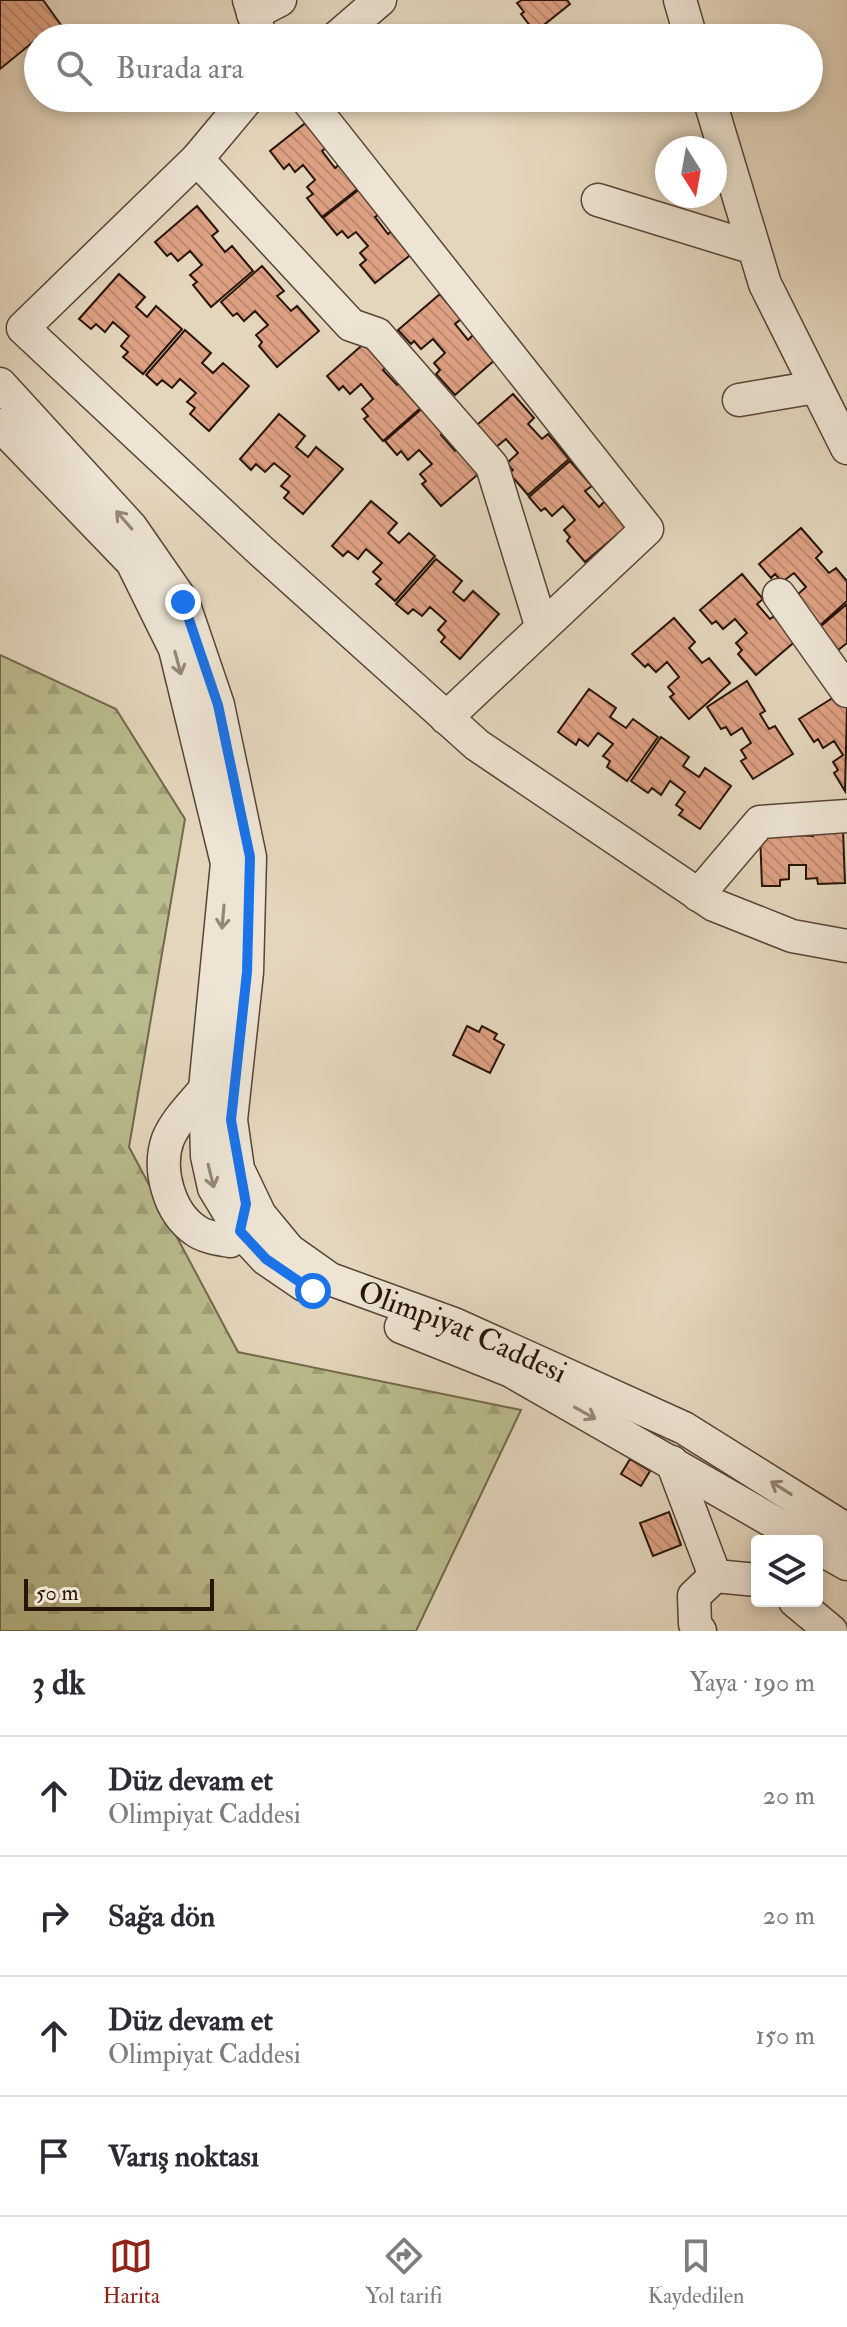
<!DOCTYPE html>
<html lang="tr">
<head>
<meta charset="utf-8">
<style>
	:root { --surface:#fff; --page:#f2f2f3; --text:#2b2b33; --muted:#7c7c81; --line:#e1e1e2; --accent:#8f2418 }
	body { margin:0; font-family:"IM FELL Double Pica",serif; background:var(--page); color:var(--text) }
	.controls { position:absolute; right:24px; bottom:24px; display:grid; overflow:hidden; border-radius:8px; box-shadow:0 4px 12px #0003 }
	.controls button { width:72px; height:72px; display:grid; place-items:center; padding:0; border:0; border-bottom:2px solid var(--line); background:var(--surface); color:var(--text); font:40px sans-serif }
	.compass { position:absolute; left:655px; top:136px; width:72px; height:72px; border-radius:50%; background:var(--surface); box-shadow:0 4px 12px #0003; rotate:169deg }
	.scale { position:absolute; left:24px; bottom:20px; width:190px; box-sizing:border-box; padding-left:8px; border:4px solid #291409; border-top:0; font-size:22px; line-height:28px; white-space:nowrap; color:#291409; -webkit-text-stroke:6px #ede4d4; paint-order:stroke }
	.stop { position:absolute; width:24px; height:24px; margin:-18px; border:6px solid #1a73e8; border-radius:50%; background:#fff }
	.stop.end { background:#1a73e8; border-color:#fff; box-shadow:0 2px 8px #0008 }
	.list { margin:0; padding:0; list-style:none }
	h2 { display:flex; justify-content:space-between; align-items:center; height:104px; margin:0; padding:0 32px; font-size:34px }
	h2 small { font-size:26px; font-weight:400; color:var(--muted) }
	.list li { display:grid; grid-template-columns:52px 1fr auto; gap:24px; align-items:center; box-sizing:border-box; height:120px; padding:0 32px; border-top:2px solid var(--line) }
	.list b { display:block; font-size:30px; white-space:nowrap }
	.list p { margin:0; font-size:26px; white-space:nowrap; color:var(--muted) }
	.list em { font-size:26px; font-style:normal; color:var(--muted) }
	.icon { flex:none; width:44px; height:44px; fill:none; stroke:currentColor; stroke-width:2; stroke-linecap:round; stroke-linejoin:round }
	.map { position:relative; flex:none; width:847px; height:1631px; overflow:hidden }
	.search { position:absolute; background:var(--surface); box-shadow:0 4px 12px #0003; left:24px; right:24px; top:24px; height:88px; display:flex; align-items:center; gap:20px; box-sizing:border-box; padding:0 28px; border-radius:44px; color:var(--muted); font-size:30px }
	.sheet { height:584px; background:var(--surface) }
	nav { display:flex; justify-content:space-around; align-items:center; box-sizing:border-box; height:112px; border-top:2px solid var(--line); background:var(--surface); font-size:22px; color:var(--muted) }
	nav a { display:grid; justify-items:center; gap:4px }
	nav .on { color:var(--accent) }
	.map>svg:first-child { display:block }
</style>
</head>
<body>
<div class="map">
<svg width="847" height="1631" viewBox="0 0 847 1631">
	<defs>
		<pattern id="forest-firs" width="22" height="20" patternUnits="userSpaceOnUse" patternTransform="scale(2)"><rect width="22" height="20" fill="#babc8d"/><path d="M5 1l3.5 6h-7zM16 11l3.5 6h-7z" fill="#a0a178"/></pattern>
		<pattern id="building-back-hatch" width="6" height="6" patternUnits="userSpaceOnUse" patternTransform="scale(2)"><rect width="6" height="6" fill="#dea183"/><path d="M-1 5l2 2M0 0l6 6M5-1l2 2" fill="none" stroke="#be8a70"/></pattern>
	</defs>
	<rect width="100%" height="100%" fill="#e4d6bd"/>
	<filter id="stains"><feTurbulence type="fractalNoise" baseFrequency=".0025" numOctaves="4"/><feColorMatrix values="0 0 0 0 .2 0 0 0 0 .09 0 0 0 0 .02 0 0 0 .5 -.17"/></filter>
	<radialGradient id="worn" r=".72"><stop offset=".6" stop-color="#630" stop-opacity="0"/><stop offset="1" stop-color="#630" stop-opacity=".3"/></radialGradient>
	<!-- forest -->
	<path fill="url(#forest-firs)" stroke="#72684b" stroke-width="2" d="M0 655 116 709 185 819 129 1147 238 1352 521 1410 416 1631H0Z"/>
	<!-- building -->
	<path fill="url(#building-back-hatch)" stroke="#291409" stroke-width="2" d="M0 0H43L61 25 38 38 0 69Z
		M522 0H567L570 4 535 32 521 14 524 12 517 3Z
		M308 121 328 146 322 151 335 168 341 163 360 187 322 217 307 198 313 194 307 187 315 180 303 165 295 172 289 164 284 169 270 151Z
		M361 188 381 213 375 217 388 234 394 229 413 253 375 283 360 265 366 260 360 253 368 246 356 232 348 238 342 231 337 235 323 218Z
		M197 206 218 231 212 236 225 252 232 246 253 271 211 307 193 285 197 282 190 275 202 265 190 251 178 261 171 253 167 256 155 242Z
		M262 266 284 291 277 296 291 311 297 306 319 331 277 367 259 346 262 342 256 335 268 325 255 311 244 321 237 313 233 316 221 302Z
		M119 274 145 297 136 307 147 317 156 306 182 329 143 374 123 357 128 352 121 346 129 336 113 322 105 332 96 324 91 329 79 319Z
		M440 294 461 319 455 324 468 340 474 334 496 359 455 395 436 374 440 370 434 363 445 353 433 339 421 349 414 341 411 344 398 330Z
		M185 330 211 353 202 363 213 373 223 363 249 386 209 431 190 414 195 408 187 402 196 393 180 379 172 388 162 380 157 385 146 375Z
		M368 340 390 364 383 370 397 385 403 380 424 405 383 441 364 419 368 416 362 409 373 399 361 384 350 394 343 386 339 390 327 376Z
		M513 394 534 418 528 424 542 439 548 434 569 459 528 495 509 473 513 470 507 463 518 453 506 439 495 448 471 430Z
		M426 405 448 430 441 435 455 451 461 445 483 470 441 506 422 484 426 481 420 474 432 464 419 450 408 460 401 451 397 455 385 441Z
		M279 414 305 436 296 447 308 457 316 447 343 469 303 514 284 498 289 492 281 486 290 476 274 463 265 472 256 464 251 470 240 459Z
		M570 461 592 486 585 491 599 507 605 501 627 526 585 562 567 541 570 537 564 530 575 520 563 506 552 516 545 508 541 511 529 497Z
		M371 501 397 523 388 533 399 543 409 533 435 556 395 601 376 584 381 579 373 572 382 563 366 549 358 559 348 551 343 556 332 546Z
		M801 528 822 552 816 558 829 573 836 568 847 581V601L816 629 795 597 806 587 794 573 782 582 775 574 771 578 759 564Z
		M436 559 462 581 453 592 464 601 473 591 499 614 460 659 441 642 445 637 438 630 446 621 430 607 422 616 413 609 408 614 396 604Z
		M742 574 763 599 757 604 770 619 777 614 798 639 756 675 738 654 742 650 736 643 747 633 735 619 723 629 716 621 712 624 700 610Z
		M847 604V643L837 651 814 632Z
		M674 618 695 642 689 648 702 663 709 658 730 683 689 719 670 697 674 694 668 687 679 677 667 662 656 672 648 664 645 667 632 654Z
		M747 681 765 711 760 714 769 729 775 726 793 754 753 779 741 761 746 758 741 750 751 743 742 728 731 735 726 727 721 729 707 707Z
		M589 689 616 708 610 717 626 728 633 719 658 737 627 781 607 767 610 761 603 756 613 744 598 733 588 746 579 739 576 745 558 732Z
		M839 694 847 706 845 791 834 773 838 770 833 762 843 755 834 741 823 748 818 739 814 742 799 719Z
		M661 737 689 757 683 766 699 777 705 768 731 786 700 829 679 815 683 810 676 805 685 792 670 781 661 795 652 788 648 793 631 781Z
		M843 830 845 883 818 884 817 878 806 879V865H789V879L780 880V886H762L760 833 813 836 812 832Z
		M467 1026 479 1032 482 1026 497 1034 494 1039 504 1045 490 1073 453 1055Z
		M630 1459 650 1471 641 1486 621 1474Z
		M669 1512 681 1545 653 1556 640 1523Z"/>
	<g fill="none" stroke-linecap="round" stroke-linejoin="round">
		<!-- minor casing -->
		<g stroke="#584436" stroke-width="35">
			<g id="minor">
				<path d="M249 0 261 38"/>
				<path d="M680 0 691 38"/>
				<path d="M253 14 280 0"/>
				<path d="M336 38 380 0"/>
				<path d="M248 98 197 159 23 328 261 551 477 745 714 905 792 936 847 946"/>
				<path d="M306 98 647 529 446 718"/>
				<path d="M709 98 765 284 847 448"/>
				<path d="M197 159 351 325 377 334 492 466 541 625"/>
				<path d="M598 200 754 248"/>
				<path id="s1" d="M0 384 131 527 183 602 218 705 250 857 247 972 231 1120 238 1169 260 1215 289 1250 330 1279 454 1324 684 1428 847 1530"/>
				<path d="M739 400 816 387"/>
				<path d="M0 425 132 562 175 649 227 863 205 1089 207 1156 214 1188 240 1231 266 1259 304 1285"/>
				<path d="M779 595 847 691"/>
				<path d="M698 895 760 822 847 816"/>
				<path d="M205 1089C192 1105 176 1120 168 1139 157 1169 169 1212 195 1230 204 1237 219 1239 230 1241L243 1227 245 1215"/>
				<path d="M401 1327 511 1371 807 1541"/>
				<path d="M672 1462 715 1576"/>
				<path d="M817 1547 847 1564"/>
				<path d="M795 1601 831 1631"/>
				<path d="M700 1631 695 1624 694 1596 715 1576 757 1580"/>
			</g>
		</g>
		<!-- minor -->
		<use href="#minor" stroke="#ede4d4" stroke-width="32"/>
	</g>
	<!-- one-way arrows -->
	<defs><path id="oneway-shaft" d="M-6 0H5M1.5-3L5.5 0L1.5 3" fill="none" stroke-width="1.6" stroke-linecap="round" stroke-linejoin="round" transform="scale(2)"/></defs>
	<g stroke="#958679">
		<use href="#oneway-shaft" transform="translate(124 520) rotate(-131)"/>
		<use href="#oneway-shaft" transform="translate(178 663) rotate(75)"/>
		<use href="#oneway-shaft" transform="translate(223 917) rotate(95)"/>
		<use href="#oneway-shaft" transform="translate(211 1176) rotate(76)"/>
		<use href="#oneway-shaft" transform="translate(585 1413) rotate(29)"/>
		<use href="#oneway-shaft" transform="translate(781 1488) rotate(-148)"/>
	</g>
	<g fill="none" stroke-linecap="round" stroke-linejoin="round">
		<!-- route -->
		<path stroke="#1a73e8" stroke-width="10" d="M183 602 218 705 250 857 247 972 231 1120 246 1204 240 1231 266 1259 313 1291"/>
	</g>
	<g text-anchor="middle" dominant-baseline="central" stroke-width="8" stroke-linejoin="round" paint-order="stroke">
		<!-- street labels -->
		<g font-size="30" fill="#291409" stroke="#ede4d4">
			<text stroke="none"><textPath href="#s1" startOffset="1152">Olimpiyat Caddesi</textPath></text>
		</g>
	</g>
	<rect width="100%" height="100%" filter="url(#stains)"/>
	<rect width="100%" height="100%" fill="url(#worn)"/>
</svg>
<div class="controls">
<button><svg class="icon" aria-label="layers" viewBox="0 0 24 24"><path d="M12 4l9 5-9 5-9-5zM3 14l9 5 9-5"/></svg></button>
</div>
<svg class="compass" viewBox="-18 -18 36 36"><path d="M0-13l5 13h-10z" fill="#e53935"/><path d="M0 13l5-13h-10z" fill="#7c7c81"/></svg>
<div class="scale">50 m</div>
<div class="stop" style="left:313px;top:1291px"></div>
<div class="stop end" style="left:183px;top:602px"></div>
<div class="search"><svg class="icon" aria-label="search" viewBox="0 0 24 24"><circle cx="10" cy="10" r="6"/><path d="M15 15l6 6"/></svg>Burada ara</div>
</div>
<section class="sheet">
<h2>3 dk<small>Yaya · 190 m</small></h2>
<ul class="list">
<li><svg class="icon" aria-label="ahead" viewBox="0 0 24 24"><path d="M12 20V5M6 11l6-6 6 6"/></svg><div><b>Düz devam et</b><p>Olimpiyat Caddesi</p></div><em>20 m</em></li>
<li><svg class="icon" aria-label="right" viewBox="0 0 24 24"><path d="M7 20v-9h11M14 6l5 5-5 5"/></svg><div><b>Sağa dön</b></div><em>20 m</em></li>
<li><svg class="icon" aria-label="ahead" viewBox="0 0 24 24"><path d="M12 20V5M6 11l6-6 6 6"/></svg><div><b>Düz devam et</b><p>Olimpiyat Caddesi</p></div><em>150 m</em></li>
<li><svg class="icon" aria-label="arrive" viewBox="0 0 24 24"><path d="M6 21V4h12l-3 4 3 4H6"/></svg><div><b>Varış noktası</b></div></li>
</ul>
</section>
<nav>
<a class="on"><svg class="icon" aria-label="map" viewBox="0 0 24 24"><path d="M3 6l6-2 6 2 6-2v14l-6 2-6-2-6 2zM9 4v14M15 6v14"/></svg>Harita</a>
<a><svg class="icon" aria-label="directions" viewBox="0 0 24 24"><path d="M12 3l9 9-9 9-9-9zM9 14v-3h6M13 9l2 2-2 2"/></svg>Yol tarifi</a>
<a><svg class="icon" aria-label="saved" viewBox="0 0 24 24"><path d="M7 4h10v16l-5-4-5 4z"/></svg>Kaydedilen</a>
</nav>
</body>
</html>
